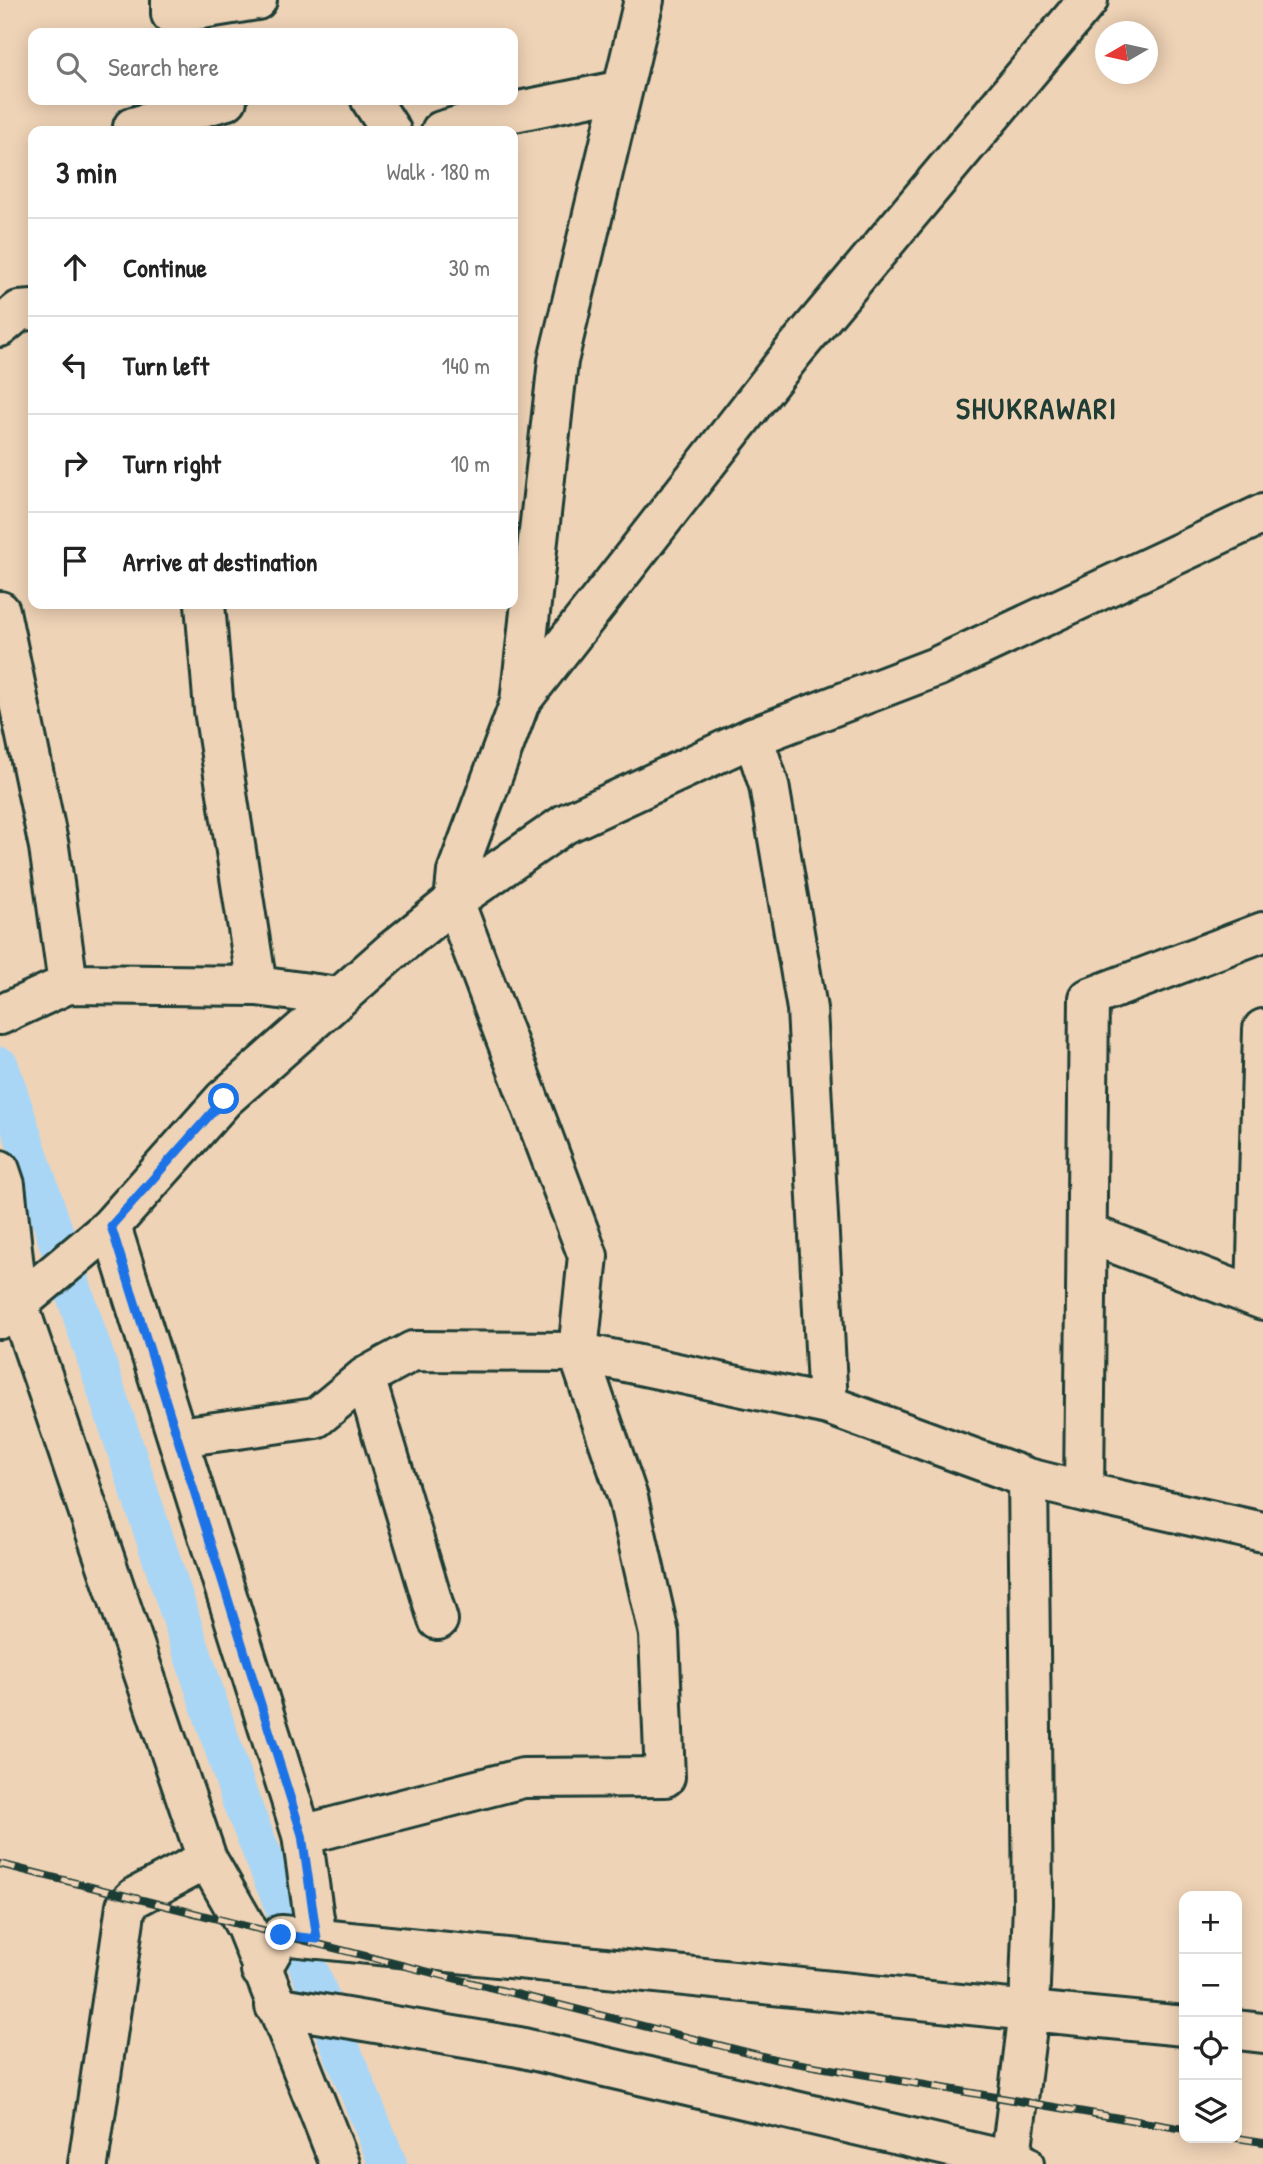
<!DOCTYPE html>
<html lang="en">
<head>
<meta charset="utf-8">
<style>
	:root { --surface:#fff; --page:#f2f2f2; --text:#222; --muted:#767676; --line:#e0e0e0 }
	body { margin:0; font-family:"Patrick Hand",sans-serif; background:var(--page); color:var(--text) }
	.controls { position:absolute; right:21px; bottom:21px; display:grid; overflow:hidden; border-radius:14px; box-shadow:0 4px 18px #0003 }
	.controls button { width:63px; height:63px; display:grid; place-items:center; padding:0; border:0; border-bottom:2px solid var(--line); background:var(--surface); color:var(--text); font:35px sans-serif }
	.compass { position:absolute; left:1095px; top:21px; width:63px; height:63px; border-radius:50%; background:var(--surface); box-shadow:0 4px 18px #0003; rotate:261deg }
	.stop { position:absolute; width:21px; height:21px; margin:-16px; border:5px solid #1a73e8; border-radius:50%; background:#fff }
	.stop.end { background:#1a73e8; border-color:#fff; box-shadow:0 2px 7px #0008 }
	.list { margin:0; padding:0; list-style:none }
	h2 { display:flex; justify-content:space-between; align-items:center; height:91px; margin:0; padding:0 28px; font-size:30px }
	h2 small { font-size:23px; font-weight:400; color:var(--muted) }
	.list li { display:grid; grid-template-columns:46px 1fr auto; gap:21px; align-items:center; box-sizing:border-box; height:98px; padding:0 28px; border-top:2px solid var(--line) }
	.list b { display:block; font-size:26px; white-space:nowrap }
	.list em { font-size:23px; font-style:normal; color:var(--muted) }
	.icon { flex:none; width:38px; height:38px; fill:none; stroke:currentColor; stroke-width:2; stroke-linecap:round; stroke-linejoin:round }
	.map { position:relative; flex:none; width:1263px; height:2164px; overflow:hidden }
	.search { position:absolute; background:var(--surface); box-shadow:0 4px 18px #0003; left:28px; top:28px; width:490px; height:77px; display:flex; align-items:center; gap:18px; box-sizing:border-box; padding:0 24px; border-radius:14px; color:var(--muted); font-size:26px }
	.panel { position:absolute; background:var(--surface); box-shadow:0 4px 18px #0003; left:28px; top:126px; width:490px; height:483px; border-radius:14px }
	.map>svg:first-child { display:block }
</style>
</head>
<body>
<div class="map">
<svg width="1263" height="2164" viewBox="0 0 1263 2164">
	<rect width="100%" height="100%" fill="#efd3b6"/>
	<filter id="ink" filterUnits="userSpaceOnUse"><feTurbulence type="fractalNoise" baseFrequency=".0143" numOctaves="2"/><feDisplacementMap in="SourceGraphic" scale="14" xChannelSelector="R" yChannelSelector="G"/><feConvolveMatrix kernelMatrix="1 2 1 2 8 2 1 2 1" color-interpolation-filters="sRGB"/></filter>
	<g filter="url(#ink)">
		<g fill="none" stroke-linecap="round" stroke-linejoin="round">
			<!-- canal -->
			<path stroke="#aad6f6" stroke-width="38" d="M0 1066 240 1799 388 2164"/>
			<!-- minor casing -->
			<g stroke="#1f3d34" stroke-width="44">
				<path id="minor" d="M171 0V14L257 0
					M371 100 391 131
					M134 131 133 127 227 100
					M441 131 489 117 622 90
					M0 327 19 311 33 310
					M205 604 214 710 257 986
					M0 611 49 847 68 984
					M520 702 558 361 644 0
					M753 737 769 785 807 1009 828 1405
					M0 1015 68 984 257 986 339 997
					M0 1170 5 1185 18 1304 207 1859 246 1927 340 2164
					M111 1226 302 1835 317 1939
					M1087 1233 1263 1300
					M1256 1297 1263 1029
					M365 1377 438 1620
					M179 1437 316 1418 365 1377 413 1351 578 1352 628 1498 659 1634 665 1777 523 1778 302 1835
					M1028 1478 828 1405 578 1352 588 1256 454 901 457 872 520 702 794 351 1088 0
					M1084 1492 1263 1532
					M261 1970 281 1935 1029 2011 1010 2164
					M275 2006 519 2047 1024 2164
					M1184 2026 1029 2011 1033 1904 1028 1478 1084 1492 1089 998 1263 932
					M1237 2030 1263 2033
					M88 2164 126 1906 134 1898 207 1859"/>
			</g>
			<!-- tertiary casing -->
			<g stroke="#1f3d34" stroke-width="44">
				<path id="tertiary" d="M0 1319 109 1228 224 1099 392 951 454 901 565 824 753 737 936 667 1263 514"/>
			</g>
			<!-- minor -->
			<use href="#minor" stroke="#efd3b6" stroke-width="38"/>
			<!-- tertiary -->
			<use href="#tertiary" stroke="#efd3b6" stroke-width="38"/>
			<!-- rail casing -->
			<g stroke="#1f3d34" stroke-width="8">
				<path id="rail" d="M0 1864 778 2060 1184 2129
					M1237 2138 1263 2142"/>
			</g>
			<!-- rail -->
			<use href="#rail" stroke="#efd3b6" stroke-width="5" stroke-dasharray="16" stroke-linecap="butt"/>
		</g>
	</g>
	<g fill="none" stroke-linecap="round" stroke-linejoin="round" filter="url(#ink)">
		<!-- route -->
		<path stroke="#1a73e8" stroke-width="9" d="M224 1099 111 1226 302 1835 317 1939 281 1935"/>
	</g>
	<g text-anchor="middle" dominant-baseline="central" stroke-width="6" stroke-linejoin="round" paint-order="stroke">
		<!-- district labels -->
		<g font-size="30" font-weight="bold" letter-spacing="2" fill="#1f3d34" stroke="#efd3b6">
			<text x="1037" y="408">SHUKRAWARI</text>
		</g>
	</g>
</svg>
<div class="controls">
<button>+</button>
<button>−</button>
<button><svg class="icon" aria-label="locate" viewBox="0 0 24 24"><circle cx="12" cy="12" r="6"/><path d="M12 2v4M12 18v4M2 12h4M18 12h4"/></svg></button>
<button><svg class="icon" aria-label="layers" viewBox="0 0 24 24"><path d="M12 4l9 5-9 5-9-5zM3 14l9 5 9-5"/></svg></button>
</div>
<svg class="compass" viewBox="-18 -18 36 36"><path d="M0-13l5 13h-10z" fill="#e53935"/><path d="M0 13l5-13h-10z" fill="#767676"/></svg>
<div class="stop" style="left:224px;top:1099px"></div>
<div class="stop end" style="left:281px;top:1935px"></div>
<div class="search"><svg class="icon" aria-label="search" viewBox="0 0 24 24"><circle cx="10" cy="10" r="6"/><path d="M15 15l6 6"/></svg>Search here</div>
<section class="panel">
<h2>3 min<small>Walk · 180 m</small></h2>
<ul class="list">
<li><svg class="icon" aria-label="ahead" viewBox="0 0 24 24"><path d="M12 20V5M6 11l6-6 6 6"/></svg><div><b>Continue</b></div><em>30 m</em></li>
<li><svg class="icon" aria-label="left" viewBox="0 0 24 24"><path d="M17 20v-9H6M10 6l-5 5 5 5"/></svg><div><b>Turn left</b></div><em>140 m</em></li>
<li><svg class="icon" aria-label="right" viewBox="0 0 24 24"><path d="M7 20v-9h11M14 6l5 5-5 5"/></svg><div><b>Turn right</b></div><em>10 m</em></li>
<li><svg class="icon" aria-label="arrive" viewBox="0 0 24 24"><path d="M6 21V4h12l-3 4 3 4H6"/></svg><div><b>Arrive at destination</b></div></li>
</ul>
</section>
</div>
</body>
</html>
